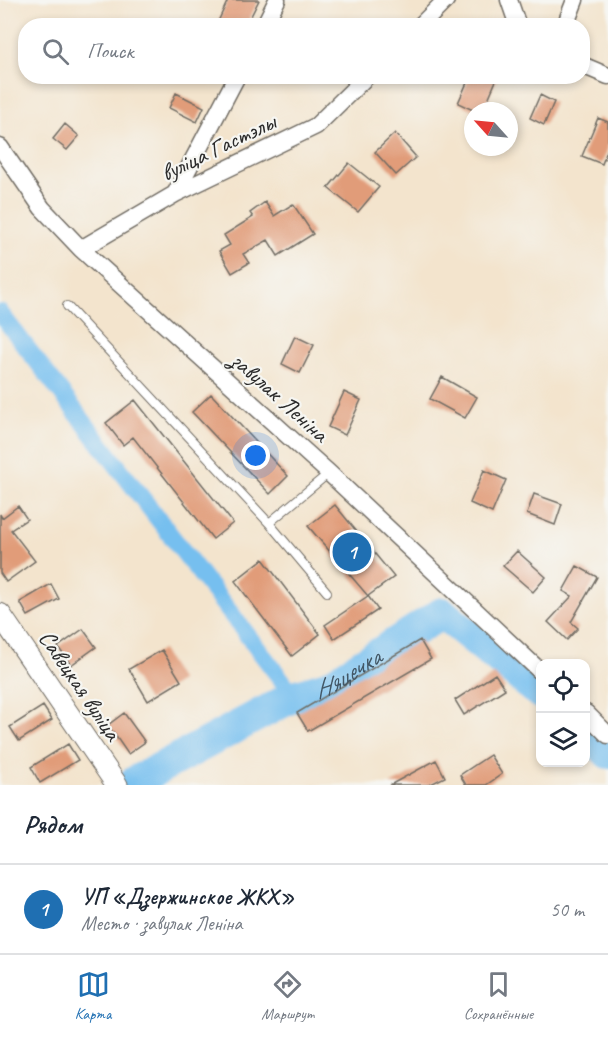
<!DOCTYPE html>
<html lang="ru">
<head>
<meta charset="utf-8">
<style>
	:root { --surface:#fff; --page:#f6f6f7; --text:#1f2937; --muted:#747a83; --line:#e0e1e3; --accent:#1f6fb2 }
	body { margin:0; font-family:Caveat,sans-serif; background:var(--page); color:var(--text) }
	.controls { position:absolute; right:18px; bottom:18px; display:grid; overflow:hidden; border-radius:12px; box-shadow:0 3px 9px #0003 }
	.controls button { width:54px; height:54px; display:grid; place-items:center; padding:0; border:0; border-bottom:2px solid var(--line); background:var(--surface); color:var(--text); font:30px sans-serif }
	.compass { position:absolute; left:464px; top:102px; width:54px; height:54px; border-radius:50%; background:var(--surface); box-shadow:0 3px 9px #0003; rotate:297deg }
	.you { position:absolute; left:256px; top:456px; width:21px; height:21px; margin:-15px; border:4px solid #fff; border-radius:50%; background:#1a73e8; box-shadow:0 0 0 9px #1a73e833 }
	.badge { display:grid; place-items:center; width:39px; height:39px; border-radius:50%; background:var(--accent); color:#fff; font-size:20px; font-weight:700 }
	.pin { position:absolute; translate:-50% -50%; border:3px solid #fff; box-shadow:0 2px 6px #0006 }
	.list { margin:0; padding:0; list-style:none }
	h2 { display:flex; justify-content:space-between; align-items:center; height:78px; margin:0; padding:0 24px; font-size:26px }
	h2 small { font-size:20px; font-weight:400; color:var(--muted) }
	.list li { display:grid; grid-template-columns:39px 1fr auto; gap:18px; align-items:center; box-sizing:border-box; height:90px; padding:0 24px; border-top:2px solid var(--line) }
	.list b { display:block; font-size:22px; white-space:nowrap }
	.list p { margin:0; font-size:20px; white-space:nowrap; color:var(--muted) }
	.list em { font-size:20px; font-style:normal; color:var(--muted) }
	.icon { flex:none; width:33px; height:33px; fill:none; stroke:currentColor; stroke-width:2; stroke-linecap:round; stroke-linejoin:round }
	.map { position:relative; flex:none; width:608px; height:785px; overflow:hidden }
	.search { position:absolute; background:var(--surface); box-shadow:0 3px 9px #0003; left:18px; right:18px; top:18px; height:66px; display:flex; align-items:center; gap:15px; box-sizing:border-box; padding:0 21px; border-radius:24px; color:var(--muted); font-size:22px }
	.sheet { height:168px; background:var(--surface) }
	nav { display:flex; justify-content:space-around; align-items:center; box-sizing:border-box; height:84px; border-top:2px solid var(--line); background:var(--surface); font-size:16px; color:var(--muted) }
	nav a { display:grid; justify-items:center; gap:3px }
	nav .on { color:var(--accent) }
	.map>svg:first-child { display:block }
</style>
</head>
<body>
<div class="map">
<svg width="608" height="785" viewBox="0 0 608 785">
	<rect width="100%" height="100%" fill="#f6f6f2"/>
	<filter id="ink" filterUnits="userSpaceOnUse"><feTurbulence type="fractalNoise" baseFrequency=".0167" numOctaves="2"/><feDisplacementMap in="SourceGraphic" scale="12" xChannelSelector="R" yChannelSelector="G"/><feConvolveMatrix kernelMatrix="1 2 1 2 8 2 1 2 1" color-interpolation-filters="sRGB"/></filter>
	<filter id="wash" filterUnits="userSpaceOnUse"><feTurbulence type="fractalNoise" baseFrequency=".008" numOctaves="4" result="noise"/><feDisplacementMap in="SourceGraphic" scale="24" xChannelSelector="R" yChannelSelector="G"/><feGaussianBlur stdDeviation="1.35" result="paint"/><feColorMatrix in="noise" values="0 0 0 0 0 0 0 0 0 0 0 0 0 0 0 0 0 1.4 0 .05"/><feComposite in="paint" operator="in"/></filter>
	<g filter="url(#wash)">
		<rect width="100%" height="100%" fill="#f3e4cd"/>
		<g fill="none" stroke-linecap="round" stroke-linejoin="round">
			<!-- canal -->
			<path stroke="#76bfef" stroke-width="18" d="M0 313 294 696"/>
			<!-- river -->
			<g stroke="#76bfef" stroke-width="32">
				<path d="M586 730 608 753"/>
				<path id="s1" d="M134 782 294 696 330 685 442 613 540 693"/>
			</g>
		</g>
		<g id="blocks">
			<!-- building -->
			<path fill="#e19c79" d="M228 0H259L246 26H216Z
				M470 76H498L483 111H475L458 103Z
				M176 93 204 107 197 122 169 108Z
				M540 95 554 102 544 125 530 118Z
				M598 118 608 122V148L602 164 582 156Z
				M65 124 79 136 67 150 53 139Z
				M395 133 416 157 396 175 375 152Z
				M349 163 379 187 358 212 328 188Z
				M265 202 274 216 293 204 313 234 278 256 268 240 243 254 249 263 232 273 219 251 230 245 224 235 253 217 250 213Z
				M295 336 314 345 300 373 282 364Z
				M442 377 477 397 465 418 430 399Z
				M344 392 361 400 345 435 328 427Z
				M211 394 288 476 270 494 192 412Z
				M135 400 233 523 213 539 133 437 123 445 106 423Z
				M484 470 506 480 492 513 470 503Z
				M534 494 562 504 555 525 527 514Z
				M335 505 394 577 368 596 308 526Z
				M18 506 27 519 11 530 35 561 6 582 0 573V514L2 518Z
				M517 551 546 577 533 592 503 566Z
				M263 559 320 634 292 656 235 581Z
				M577 566 597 577 571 622 578 628 567 640 548 622 572 596 563 591Z
				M51 584 59 599 28 616 20 602Z
				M368 596 378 610 334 639 325 625Z
				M83 629 96 647 71 665 58 647Z
				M420 640 431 659 308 731 297 713Z
				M162 650 181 681 148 701 129 669Z
				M495 674 505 689 464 715 455 700Z
				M43 706 52 720 19 741 10 727Z
				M124 713 145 742 128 754 108 725Z
				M68 744 78 760 40 783 31 767Z
				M490 755 502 774 486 785H466L460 775Z
				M436 760 445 777 429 785H390Z"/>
		</g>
	</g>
	<g filter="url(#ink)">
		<use href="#blocks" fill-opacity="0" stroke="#716c64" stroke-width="1.5"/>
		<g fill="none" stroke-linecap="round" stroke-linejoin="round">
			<!-- service casing -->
			<g stroke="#716c64" stroke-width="10">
				<path id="service" d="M67 306 269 523 327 592
					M269 523 329 473"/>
			</g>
			<!-- minor casing -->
			<g stroke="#716c64" stroke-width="19">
				<path id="minor" d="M509 0 518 26
					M264 26 277 0
					M420 26 446 0
					M565 26 575 0
					M582 65 608 76
					M0 147 42 208 81 249 329 473 540 671
					M175 194 237 76
					M81 249 175 194 316 126 367 76
					M586 713 608 735"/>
			</g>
			<!-- tertiary casing -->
			<g stroke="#716c64" stroke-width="23">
				<path id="tertiary" d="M0 614 117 785"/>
			</g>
			<!-- service -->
			<use href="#service" stroke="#fff" stroke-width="8"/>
			<!-- minor -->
			<use href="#minor" stroke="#fff" stroke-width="16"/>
			<!-- tertiary -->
			<use href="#tertiary" stroke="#fff" stroke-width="21"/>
		</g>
	</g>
	<g text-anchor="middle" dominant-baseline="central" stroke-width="4.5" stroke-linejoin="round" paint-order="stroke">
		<!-- street labels -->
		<g font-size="24" fill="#2b2b2b" stroke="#f6f6f2">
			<text transform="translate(218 147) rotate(-26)">вуліца Гастэлы</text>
			<text transform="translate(280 397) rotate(42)">завулак Леніна</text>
			<text transform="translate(80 685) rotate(56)">Савецкая вуліца</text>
		</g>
		<!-- water labels -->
		<g font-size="26" font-style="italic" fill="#425766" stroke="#f6f6f2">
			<text stroke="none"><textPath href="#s1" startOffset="240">Няцечка</textPath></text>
		</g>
	</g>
</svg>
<div class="controls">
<button><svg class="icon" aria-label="locate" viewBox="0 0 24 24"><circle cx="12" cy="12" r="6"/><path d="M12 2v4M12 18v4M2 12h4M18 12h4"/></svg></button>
<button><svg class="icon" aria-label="layers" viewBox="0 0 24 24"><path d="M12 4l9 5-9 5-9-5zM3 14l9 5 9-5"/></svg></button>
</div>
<svg class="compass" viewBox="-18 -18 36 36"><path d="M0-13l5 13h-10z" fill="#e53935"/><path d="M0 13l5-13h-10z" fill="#747a83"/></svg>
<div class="you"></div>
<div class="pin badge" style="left:352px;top:552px">1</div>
<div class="search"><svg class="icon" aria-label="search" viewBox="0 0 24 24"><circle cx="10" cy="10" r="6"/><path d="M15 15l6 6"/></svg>Поиск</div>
</div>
<section class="sheet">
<h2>Рядом<small></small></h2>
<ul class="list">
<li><span class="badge">1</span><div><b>УП «Дзержинское ЖКХ»</b><p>Место · завулак Леніна</p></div><em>50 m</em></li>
</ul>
</section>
<nav>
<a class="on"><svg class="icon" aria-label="map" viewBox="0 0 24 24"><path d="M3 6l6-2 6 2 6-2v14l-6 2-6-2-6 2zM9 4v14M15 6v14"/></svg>Карта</a>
<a><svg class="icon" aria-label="directions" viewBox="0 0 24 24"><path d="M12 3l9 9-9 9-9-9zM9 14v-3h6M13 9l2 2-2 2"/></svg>Маршрут</a>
<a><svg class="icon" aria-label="saved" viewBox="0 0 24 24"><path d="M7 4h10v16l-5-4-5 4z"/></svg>Сохранённые</a>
</nav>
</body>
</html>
